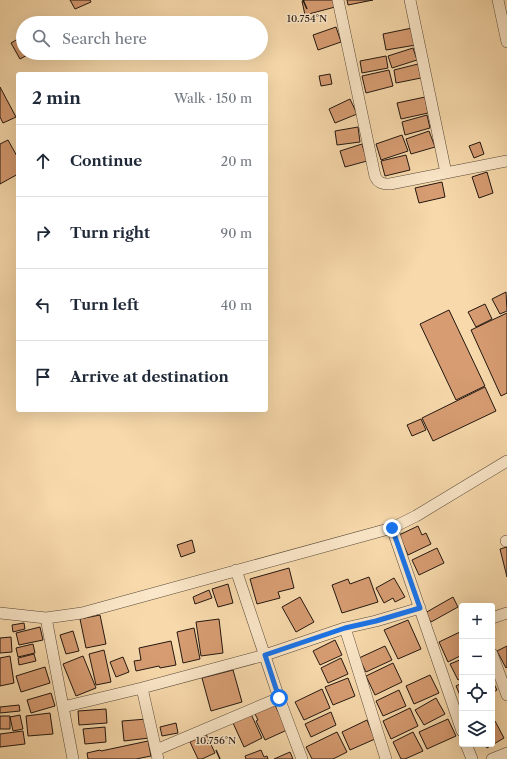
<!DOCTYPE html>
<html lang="en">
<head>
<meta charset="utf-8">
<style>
	:root { --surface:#fff; --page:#f2f2f3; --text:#1f2937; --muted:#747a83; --line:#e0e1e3 }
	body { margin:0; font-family:"Libre Caslon Text",serif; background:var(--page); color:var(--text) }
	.controls { position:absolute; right:12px; bottom:12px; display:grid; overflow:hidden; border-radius:4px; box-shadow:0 4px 16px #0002 }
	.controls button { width:36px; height:36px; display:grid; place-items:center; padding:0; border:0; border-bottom:1px solid var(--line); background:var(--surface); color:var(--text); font:20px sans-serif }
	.stop { position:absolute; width:12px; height:12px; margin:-9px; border:3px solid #1a73e8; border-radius:50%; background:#fff }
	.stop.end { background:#1a73e8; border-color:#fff; box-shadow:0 1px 4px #0008 }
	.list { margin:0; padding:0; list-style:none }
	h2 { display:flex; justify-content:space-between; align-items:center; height:52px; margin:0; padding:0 16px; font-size:17px }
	h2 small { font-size:13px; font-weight:400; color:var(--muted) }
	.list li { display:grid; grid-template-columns:26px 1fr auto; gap:12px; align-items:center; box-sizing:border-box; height:72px; padding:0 16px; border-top:1px solid var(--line) }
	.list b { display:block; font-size:15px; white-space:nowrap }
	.list em { font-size:13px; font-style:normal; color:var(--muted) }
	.icon { flex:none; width:22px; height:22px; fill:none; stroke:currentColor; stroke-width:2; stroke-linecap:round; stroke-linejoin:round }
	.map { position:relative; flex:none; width:507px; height:759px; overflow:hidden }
	.search { position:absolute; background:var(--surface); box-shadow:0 4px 16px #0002; left:16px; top:16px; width:252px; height:44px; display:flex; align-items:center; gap:10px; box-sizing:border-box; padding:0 14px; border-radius:22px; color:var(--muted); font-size:15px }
	.panel { position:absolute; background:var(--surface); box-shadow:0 4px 16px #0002; left:16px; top:72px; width:252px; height:340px; border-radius:4px }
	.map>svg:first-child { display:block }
</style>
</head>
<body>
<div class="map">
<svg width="507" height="759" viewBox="0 0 507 759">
	<rect width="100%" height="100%" fill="#f7d9ab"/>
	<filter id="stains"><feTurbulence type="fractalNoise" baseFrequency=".005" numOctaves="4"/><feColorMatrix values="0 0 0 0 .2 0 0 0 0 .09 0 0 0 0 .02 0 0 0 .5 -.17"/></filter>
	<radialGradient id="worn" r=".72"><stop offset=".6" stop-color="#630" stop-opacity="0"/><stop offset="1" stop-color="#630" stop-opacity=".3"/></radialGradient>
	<!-- building -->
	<path fill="#d79c72" stroke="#221710" d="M70 0H90L91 2 75 9Z
		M305 0H333L335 7 305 15 302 1Z
		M347 0H373L348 5Z
		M336 27 341 42 318 50 313 35Z
		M412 28 416 45 386 50 383 34Z
		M23 36V53H31L20 59 11 43Z
		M413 48 417 60 392 68 388 56Z
		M386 56 388 68 362 73 360 61Z
		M418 64 421 78 396 83 394 70Z
		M389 70 393 86 366 93 362 76Z
		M330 74 332 84 321 86 319 76Z
		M0 87 16 117 3 123 0 117Z
		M425 97 428 113 401 119 397 103Z
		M350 99 357 114 335 123 329 109Z
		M427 115 430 128 405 135 402 122Z
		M358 127 360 142 337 145 335 131Z
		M429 131 435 147 411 154 406 139Z
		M402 135 408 151 381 160 376 144Z
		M8 140 18 158V174L0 184V144Z
		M480 142 484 154 474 158 469 146Z
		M362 144 367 161 345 167 340 151Z
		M406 155 410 170 385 176 381 161Z
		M487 172 493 193 479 198 472 177Z
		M442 182 445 197 419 203 415 188Z
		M506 292 507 311 500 314 492 299Z
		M485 304 492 319 476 327 468 312Z
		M449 310 485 386 456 400 420 324Z
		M507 313V393L501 396 471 330Z
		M485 387 496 411 433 441 422 418Z
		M421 419 426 430 412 436 407 425Z
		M418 526 422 535 426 533 431 544 408 555 399 535Z
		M192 540 195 552 181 557 177 545Z
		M507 547V577L500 549Z
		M437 548 444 563 419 575 412 560Z
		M289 568 294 588 278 592 280 598 257 604 250 579Z
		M369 577 378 602 342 613 332 585 348 579 350 584Z
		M394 578 405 597 395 602 393 598 384 603 376 588Z
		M228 584 233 603 218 607 212 589Z
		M209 590 212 598 195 604 193 597Z
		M300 597 314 622 296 632 282 607Z
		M453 597 458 607 431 622 425 613Z
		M100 615 106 644 86 648 80 619Z
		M219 619 223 653 201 656 196 622Z
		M408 620 421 649 398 659 384 630Z
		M24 623 25 629 13 632 12 625Z
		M40 627 43 640 19 645 16 633Z
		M194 628 200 659 183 663 177 632Z
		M73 631 79 651 66 654 60 635Z
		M462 631V655L448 662 439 642Z
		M11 637 12 652 0 653V638Z
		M335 640 342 655 320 665 313 651Z
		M171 641 176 665 160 668 159 666 136 671 134 661 141 660 139 648Z
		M33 644 35 653 18 657 16 648Z
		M385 646 392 660 366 672 359 658Z
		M507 646V667L506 668 497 651Z
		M104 650 111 682 96 685 89 654Z
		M34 654 36 661 19 665 18 658Z
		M10 656 14 683 0 686V658Z
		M83 656 96 688 76 696 63 664Z
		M123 657 129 672 116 677 110 662Z
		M341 658 348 674 328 683 321 668Z
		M462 659V678L458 680 450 664Z
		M393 663 402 682 375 695 366 676Z
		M45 667 50 683 21 692 16 676Z
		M233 670 242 702 211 711 202 678Z
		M430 675 439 693 414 704 406 686Z
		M348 678 355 696 333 705 325 687Z
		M492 680 497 690 492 693Z
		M462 683V700L456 686Z
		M322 689 330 708 304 720 295 702Z
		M399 690 406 706 383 716 376 701Z
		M51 693 55 706 31 713 27 700Z
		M436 698 445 714 424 725 415 710Z
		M274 703 287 730 265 740 256 721 258 720 254 712Z
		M19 705 20 711 0 713V707Z
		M410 708 418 726 391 739 383 721Z
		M106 709 107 723 79 725 78 711Z
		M331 712 336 725 311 737 305 724Z
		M50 713 53 734 28 736 26 716Z
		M251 714 262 738 244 747 233 723Z
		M20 715 23 729 13 731 10 717Z
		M0 716H10V729H0Z
		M147 719 149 738 124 741 122 721Z
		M448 719 456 736 427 749 419 732Z
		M367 720 375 739 350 750 342 732Z
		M495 721 504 738 487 748 484 744H492V723Z
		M176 723 178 733 162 736 160 727Z
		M105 727 106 742 85 744 83 729Z
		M23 731 25 744 0 747V734Z
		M337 732 347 752 333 759H312L306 747Z
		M413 732 423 751 405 759H401L393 742Z
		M206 734 215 753 202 759H198L190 742Z
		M148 741 151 756 136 759H88L87 753 100 750 101 751Z
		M261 750 264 757 267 756 268 759H246L245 756Z
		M290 752 293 759H274Z"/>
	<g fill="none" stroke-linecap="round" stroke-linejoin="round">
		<!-- minor casing -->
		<g stroke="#574837" stroke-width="12">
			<path id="minor" d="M338 0 375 176C378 183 382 184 390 184L507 161
				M410 0 446 173
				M498 0 507 42
				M392 528 462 731
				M506 541H507
				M236 570 279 698 302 759
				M0 613 46 618 82 613 392 528 416 516 507 461
				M46 618 73 759
				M492 618 507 613
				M345 628 386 759
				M492 654 507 695
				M142 688 158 759
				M63 707 142 688 265 655 345 628 376 621 420 608
				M466 744 472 759
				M156 750 279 698
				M492 759 507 753"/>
		</g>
		<!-- minor -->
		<use href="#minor" stroke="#fae6c8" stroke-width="11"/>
	</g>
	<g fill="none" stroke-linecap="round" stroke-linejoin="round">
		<!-- route -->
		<path stroke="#1a73e8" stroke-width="5" d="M279 698 265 655 345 628 376 621 420 608 392 528"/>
	</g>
	<!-- ticks -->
	<path fill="none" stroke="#221710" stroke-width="1.5" d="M303 0 307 9M216 750 220 759"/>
	<g font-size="10" text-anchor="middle" fill="#221710" stroke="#fae6c8" stroke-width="3" stroke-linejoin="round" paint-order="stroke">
		<text x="307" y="22">10.754°N</text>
		<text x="216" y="744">10.756°N</text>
	</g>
	<rect width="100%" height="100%" filter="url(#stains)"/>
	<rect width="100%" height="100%" fill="url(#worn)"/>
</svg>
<div class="controls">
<button>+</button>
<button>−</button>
<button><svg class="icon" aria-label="locate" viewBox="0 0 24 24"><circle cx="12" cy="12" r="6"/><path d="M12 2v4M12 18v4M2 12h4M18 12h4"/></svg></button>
<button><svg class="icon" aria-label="layers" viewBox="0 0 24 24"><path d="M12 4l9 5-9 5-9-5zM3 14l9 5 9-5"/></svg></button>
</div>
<div class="stop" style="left:279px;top:698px"></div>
<div class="stop end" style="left:392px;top:528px"></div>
<div class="search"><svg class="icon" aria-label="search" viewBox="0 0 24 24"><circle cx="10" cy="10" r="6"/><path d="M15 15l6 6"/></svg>Search here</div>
<section class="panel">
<h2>2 min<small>Walk · 150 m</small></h2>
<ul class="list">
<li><svg class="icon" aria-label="ahead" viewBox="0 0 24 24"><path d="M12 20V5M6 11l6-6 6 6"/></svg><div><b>Continue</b></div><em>20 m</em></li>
<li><svg class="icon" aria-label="right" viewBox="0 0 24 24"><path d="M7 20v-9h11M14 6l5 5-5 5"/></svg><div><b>Turn right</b></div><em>90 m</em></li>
<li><svg class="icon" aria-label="left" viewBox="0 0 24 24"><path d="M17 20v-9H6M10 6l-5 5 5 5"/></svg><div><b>Turn left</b></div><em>40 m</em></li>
<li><svg class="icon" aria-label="arrive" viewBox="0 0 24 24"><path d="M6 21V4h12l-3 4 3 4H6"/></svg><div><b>Arrive at destination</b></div></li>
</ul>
</section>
</div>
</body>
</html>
